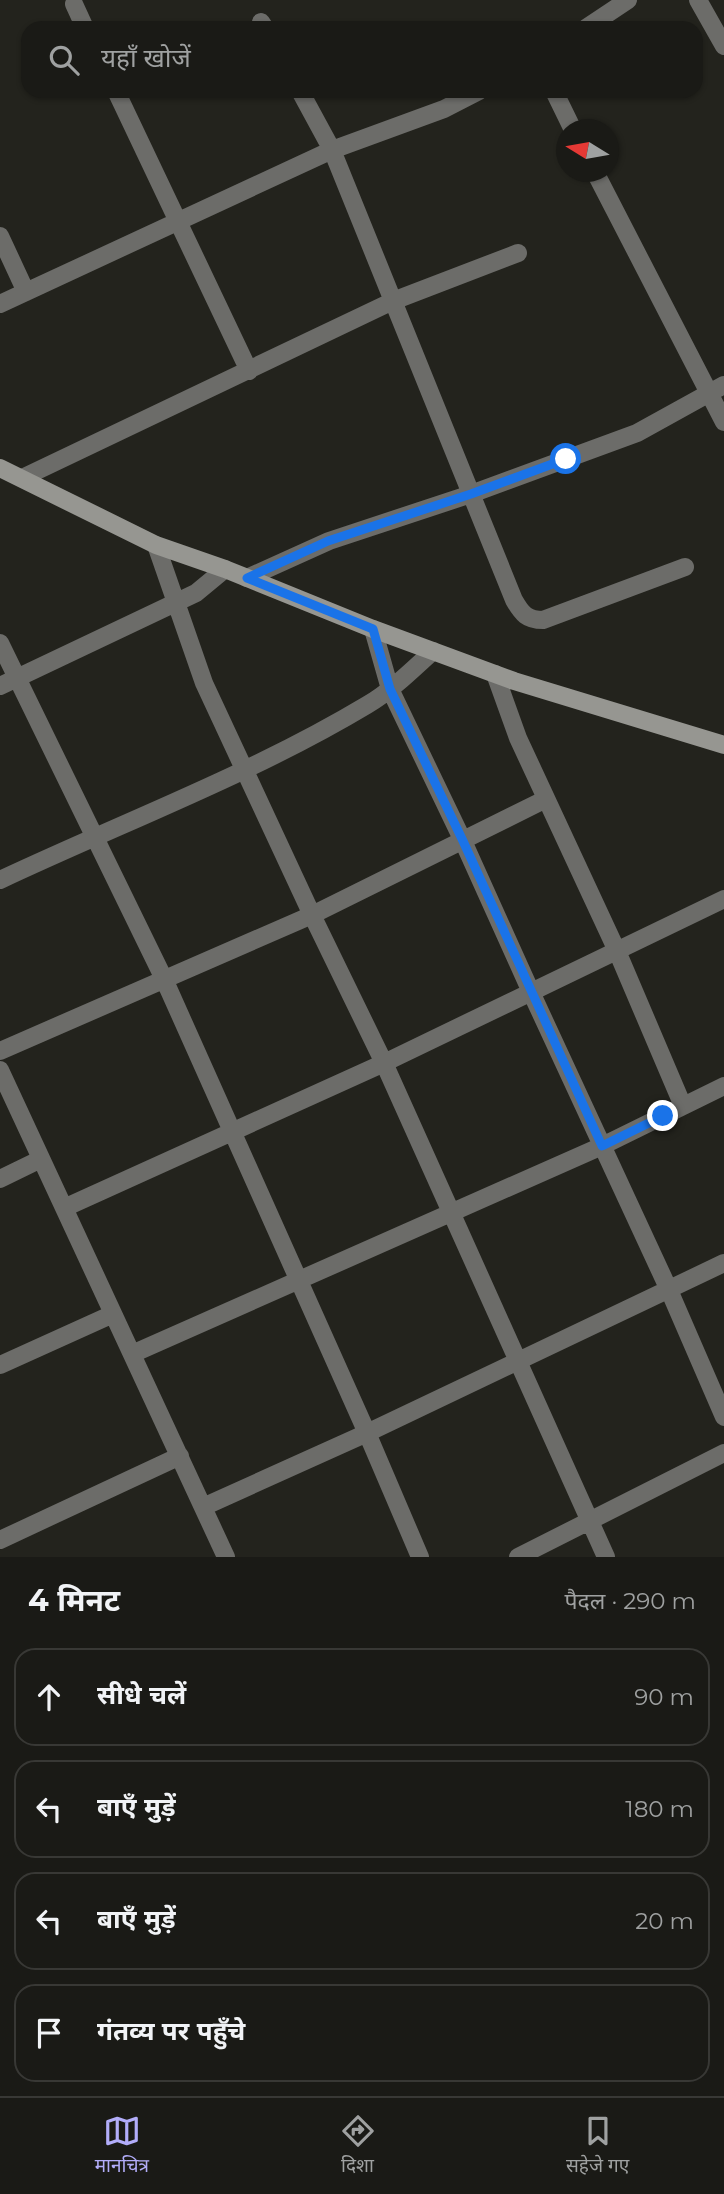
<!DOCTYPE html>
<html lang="hi">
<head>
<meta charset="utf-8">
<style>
	:root { --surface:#1a1a16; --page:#23231f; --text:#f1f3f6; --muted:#9fa1a1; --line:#383835; --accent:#b2adf9 }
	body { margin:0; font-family:Montserrat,"Noto Sans Devanagari",sans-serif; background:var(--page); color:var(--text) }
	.compass { position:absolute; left:556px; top:119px; width:63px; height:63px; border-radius:50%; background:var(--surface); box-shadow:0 2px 5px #0004; rotate:281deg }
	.stop { position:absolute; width:21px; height:21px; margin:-16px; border:5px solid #1a73e8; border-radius:50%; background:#fff }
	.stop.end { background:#1a73e8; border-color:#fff; box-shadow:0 2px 7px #0008 }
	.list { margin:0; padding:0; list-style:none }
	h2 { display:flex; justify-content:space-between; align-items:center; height:91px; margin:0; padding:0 28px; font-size:30px }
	h2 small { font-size:23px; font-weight:400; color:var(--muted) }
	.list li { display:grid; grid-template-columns:46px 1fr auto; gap:21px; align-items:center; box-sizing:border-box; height:98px; margin:0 14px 14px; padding:0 14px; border:2px solid var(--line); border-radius:21px }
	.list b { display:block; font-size:26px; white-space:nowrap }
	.list em { font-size:23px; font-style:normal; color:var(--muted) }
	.icon { flex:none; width:38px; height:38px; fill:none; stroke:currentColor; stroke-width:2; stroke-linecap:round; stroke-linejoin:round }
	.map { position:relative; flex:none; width:724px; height:1557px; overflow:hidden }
	.search { position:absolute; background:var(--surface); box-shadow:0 2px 5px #0004; left:21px; right:21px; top:21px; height:77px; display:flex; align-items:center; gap:18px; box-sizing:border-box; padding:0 24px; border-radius:21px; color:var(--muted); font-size:26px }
	.sheet { height:539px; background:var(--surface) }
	nav { display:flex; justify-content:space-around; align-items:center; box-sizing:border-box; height:98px; border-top:2px solid var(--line); background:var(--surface); font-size:19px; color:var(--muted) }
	nav a { display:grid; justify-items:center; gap:4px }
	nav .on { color:var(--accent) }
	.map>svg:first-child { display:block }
</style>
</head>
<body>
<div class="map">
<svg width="724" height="1557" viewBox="0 0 724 1557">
	<rect width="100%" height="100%" fill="#23231d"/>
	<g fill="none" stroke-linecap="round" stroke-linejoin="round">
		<!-- street -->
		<path stroke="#6c6c69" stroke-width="18" d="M698 0 724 46
			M74 4 85 28
			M261 22 265 28
			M586 28 628 0
			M116 91 249 371
			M300 91 332 150 514 600C522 614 527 620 543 620L685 567
			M554 91 573 130
			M595 172 724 422
			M0 236 26 292
			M0 304 332 150 444 109 479 91
			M22 478 393 301 518 253
			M156 545 204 683 312 915 384 1063 606 1557
			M247 578 329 541 471 494 637 433 724 385
			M373 629 390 689 463 841 531 992 669 1290 724 1417
			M0 643 164 979 367 1433 420 1557
			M495 674 518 738 617 951 683 1106
			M0 686 196 593 225 569
			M0 880C121 823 252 774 367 705 391 691 412 670 433 651
			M0 1051 312 915 546 799
			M0 1070 226 1557
			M0 1179 41 1159
			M64 1208 384 1063 724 899
			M132 1354 602 1146 724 1086
			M0 1365 113 1314
			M203 1507 367 1433 724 1263
			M0 1540 180 1456
			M518 1557 724 1453"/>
		<!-- secondary -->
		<path stroke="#969691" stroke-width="18" d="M0 468 156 545 225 569 373 629 514 681 724 745"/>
	</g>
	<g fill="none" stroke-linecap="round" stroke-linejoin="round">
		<!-- route -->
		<path stroke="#1a73e8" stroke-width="9" d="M566 459 471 494 328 541 247 578 373 629 390 689 463 841 602 1146 663 1116"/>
	</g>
</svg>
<svg class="compass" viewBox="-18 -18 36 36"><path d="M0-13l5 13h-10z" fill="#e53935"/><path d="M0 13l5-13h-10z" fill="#9fa1a1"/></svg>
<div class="stop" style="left:566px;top:459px"></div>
<div class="stop end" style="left:663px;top:1116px"></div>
<div class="search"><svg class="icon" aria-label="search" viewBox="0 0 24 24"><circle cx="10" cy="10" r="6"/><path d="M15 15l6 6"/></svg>यहाँ खोजें</div>
</div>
<section class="sheet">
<h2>4 मिनट<small>पैदल · 290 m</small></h2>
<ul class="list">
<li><svg class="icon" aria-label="ahead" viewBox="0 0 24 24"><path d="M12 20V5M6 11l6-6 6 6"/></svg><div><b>सीधे चलें</b></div><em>90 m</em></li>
<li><svg class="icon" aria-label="left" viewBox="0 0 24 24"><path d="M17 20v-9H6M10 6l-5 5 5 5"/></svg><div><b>बाएँ मुड़ें</b></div><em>180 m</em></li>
<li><svg class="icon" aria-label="left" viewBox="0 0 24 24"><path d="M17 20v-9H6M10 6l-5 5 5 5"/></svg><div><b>बाएँ मुड़ें</b></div><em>20 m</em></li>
<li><svg class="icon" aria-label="arrive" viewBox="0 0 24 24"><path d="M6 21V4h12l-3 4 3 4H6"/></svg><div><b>गंतव्य पर पहुँचे</b></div></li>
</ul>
</section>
<nav>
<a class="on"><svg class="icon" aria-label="map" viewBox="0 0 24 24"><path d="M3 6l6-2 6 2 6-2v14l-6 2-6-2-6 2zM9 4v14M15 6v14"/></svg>मानचित्र</a>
<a><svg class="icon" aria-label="directions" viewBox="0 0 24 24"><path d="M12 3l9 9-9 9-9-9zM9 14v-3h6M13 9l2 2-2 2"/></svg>दिशा</a>
<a><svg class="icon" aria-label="saved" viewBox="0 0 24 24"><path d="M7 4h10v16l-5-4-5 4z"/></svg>सहेजे गए</a>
</nav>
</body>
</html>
